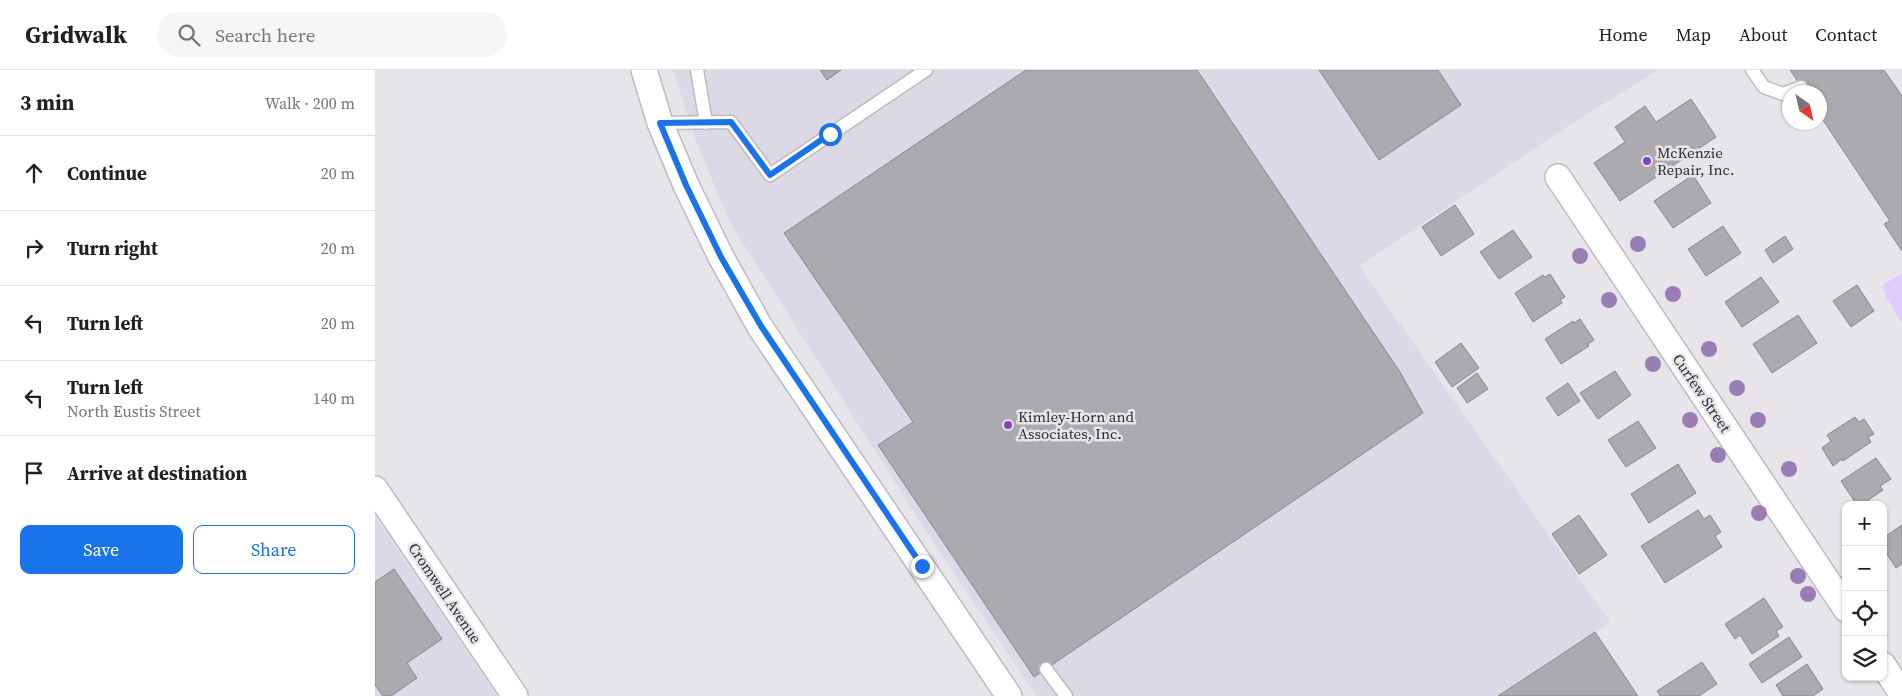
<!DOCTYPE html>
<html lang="en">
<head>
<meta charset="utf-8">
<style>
	:root { --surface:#fff; --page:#f6f6f6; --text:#202124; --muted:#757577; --line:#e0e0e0; --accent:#1a73e8 }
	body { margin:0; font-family:"Source Serif 4",serif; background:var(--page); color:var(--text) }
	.controls { position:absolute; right:15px; bottom:15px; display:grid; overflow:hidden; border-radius:10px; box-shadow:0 1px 4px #0004 }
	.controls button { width:45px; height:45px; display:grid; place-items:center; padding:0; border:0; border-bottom:1px solid var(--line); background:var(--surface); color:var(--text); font:25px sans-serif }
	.compass { position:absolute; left:1407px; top:15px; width:45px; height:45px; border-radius:50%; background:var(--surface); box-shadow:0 1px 4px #0004; rotate:146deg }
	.stop { position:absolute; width:15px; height:15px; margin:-11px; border:4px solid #1a73e8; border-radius:50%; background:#fff }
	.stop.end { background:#1a73e8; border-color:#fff; box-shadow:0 1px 5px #0008 }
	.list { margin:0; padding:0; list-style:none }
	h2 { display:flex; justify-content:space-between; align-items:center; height:65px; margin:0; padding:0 20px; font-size:21px }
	h2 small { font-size:16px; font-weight:400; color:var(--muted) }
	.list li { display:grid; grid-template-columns:32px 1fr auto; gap:15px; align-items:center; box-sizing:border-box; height:75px; padding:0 20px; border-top:1px solid var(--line) }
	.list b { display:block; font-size:19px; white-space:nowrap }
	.list p { margin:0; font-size:16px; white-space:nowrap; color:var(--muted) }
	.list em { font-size:16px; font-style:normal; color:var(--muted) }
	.actions { display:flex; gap:10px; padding:15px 20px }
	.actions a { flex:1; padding:11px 0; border:1px solid var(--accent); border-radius:10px; text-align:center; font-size:18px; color:var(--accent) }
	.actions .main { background:var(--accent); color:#fff }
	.icon { flex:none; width:28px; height:28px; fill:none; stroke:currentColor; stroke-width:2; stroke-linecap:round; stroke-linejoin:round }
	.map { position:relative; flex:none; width:1527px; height:626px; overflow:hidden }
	header { display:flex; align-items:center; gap:30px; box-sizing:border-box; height:70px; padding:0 25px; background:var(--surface); border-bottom:1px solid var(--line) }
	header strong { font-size:24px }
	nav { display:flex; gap:28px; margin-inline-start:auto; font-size:18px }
	.search { width:350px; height:45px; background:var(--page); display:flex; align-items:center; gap:12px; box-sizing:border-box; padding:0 18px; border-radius:28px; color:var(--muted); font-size:19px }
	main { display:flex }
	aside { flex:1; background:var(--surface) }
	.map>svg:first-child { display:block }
</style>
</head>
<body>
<header>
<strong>Gridwalk</strong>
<div class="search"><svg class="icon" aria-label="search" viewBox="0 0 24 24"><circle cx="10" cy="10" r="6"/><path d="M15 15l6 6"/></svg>Search here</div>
<nav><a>Home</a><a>Map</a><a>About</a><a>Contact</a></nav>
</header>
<main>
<aside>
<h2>3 min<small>Walk · 200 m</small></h2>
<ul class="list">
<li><svg class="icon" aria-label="ahead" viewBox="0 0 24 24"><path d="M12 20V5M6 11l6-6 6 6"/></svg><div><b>Continue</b></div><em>20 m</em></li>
<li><svg class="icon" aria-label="right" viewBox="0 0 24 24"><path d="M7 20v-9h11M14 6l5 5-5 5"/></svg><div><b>Turn right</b></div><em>20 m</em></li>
<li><svg class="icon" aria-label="left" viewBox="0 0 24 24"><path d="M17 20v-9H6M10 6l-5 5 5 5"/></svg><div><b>Turn left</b></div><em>20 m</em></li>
<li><svg class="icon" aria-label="left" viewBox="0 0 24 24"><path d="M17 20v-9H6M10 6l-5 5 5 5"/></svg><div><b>Turn left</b><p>North Eustis Street</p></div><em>140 m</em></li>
<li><svg class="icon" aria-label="arrive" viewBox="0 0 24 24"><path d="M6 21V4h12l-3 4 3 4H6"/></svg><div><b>Arrive at destination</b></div></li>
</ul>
<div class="actions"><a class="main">Save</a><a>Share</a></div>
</aside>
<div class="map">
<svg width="1527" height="626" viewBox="0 0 1527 626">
	<rect width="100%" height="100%" fill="#e7e4ea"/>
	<!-- built -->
	<path fill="#ddd8e5" d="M298 0H1283L1190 58 984 196 1235 552 1123 626H662L558 472 354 151 321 71Z
		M0 446 122 626H0Z"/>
	<!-- green -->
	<path fill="#e0cbfd" d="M1527 203V253L1511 227 1508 215Z"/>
	<!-- building -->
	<path fill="#acaaaf" stroke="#8a888d" d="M445 0H466L452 10Z
		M651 0H822L1025 302 1048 343 659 607 503 375 538 352 409 163Z
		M944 0H1063L1086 35 1004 90Z
		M1415 0H1509L1527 26V181L1509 154 1515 151 1444 44V22H1430Z
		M1316 29 1341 67 1245 131 1219 93 1250 72 1240 57 1270 36 1281 52Z
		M1318 105 1336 133 1298 158 1279 131Z
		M1080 135 1099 164 1066 186 1047 157Z
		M1348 156 1366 183 1331 206 1313 179Z
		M1138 160 1157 187 1124 209 1105 182Z
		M1410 166 1418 179 1398 193 1390 180Z
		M1175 204 1190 227 1185 230 1187 233 1158 252 1140 223 1168 205 1170 207Z
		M1386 207 1404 232 1367 257 1350 232Z
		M1482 215 1499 241 1476 257 1458 231Z
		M1423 245 1442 273 1397 303 1378 274Z
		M1205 249 1219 270 1213 274 1214 276 1186 294 1170 269 1198 251 1199 253Z
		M1086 273 1104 298 1077 317 1060 292Z
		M1240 301 1256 325 1223 349 1205 323Z
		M1102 303 1113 319 1092 333 1082 318Z
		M1193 313 1205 331 1183 346 1171 328Z
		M1480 347 1484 352 1489 349 1499 364 1493 367 1496 372 1468 391 1467 389 1458 396 1447 378 1456 371 1452 365Z
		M1263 351 1281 378 1251 397 1233 370Z
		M1501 388 1516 409 1505 416 1508 420 1486 435H1482L1466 411Z
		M1303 394 1321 423 1274 453 1256 424Z
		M1323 440 1329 449 1335 445 1346 462 1340 466 1347 477 1290 513 1266 476Z
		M1204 445 1232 485 1204 504 1177 464Z
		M1527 455V494L1521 498 1508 478V468Z
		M19 499 67 569 32 593 42 608 16 626H8L0 615V512Z
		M1389 528 1408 557 1401 561 1404 566 1377 584 1365 565 1360 569 1350 554Z
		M1220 562 1263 626H1123L1178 590Z
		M1414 567 1427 587 1387 613 1374 594Z
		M1327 592 1342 614 1324 626H1285L1282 621Z
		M1432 594 1448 619 1438 626H1408L1401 615Z"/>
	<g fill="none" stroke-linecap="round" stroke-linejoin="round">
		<!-- service casing -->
		<g stroke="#bdbbc0" stroke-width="15">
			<path id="service" d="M322 0 331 53
				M1377 0 1389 17 1408 24 1426 17
				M285 53 356 52 395 105 551 0
				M671 599 691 626"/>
		</g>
		<!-- minor casing -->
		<g stroke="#bdbbc0" stroke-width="28">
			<path id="minor" d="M269 0 285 53 311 115 346 187 385 257 634 626
				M1183 107 1471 539
				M0 419 140 626
				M1508 595 1527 624"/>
		</g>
		<!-- service -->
		<use href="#service" stroke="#fff" stroke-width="12"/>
		<!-- minor -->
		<use href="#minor" stroke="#fff" stroke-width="25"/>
	</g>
	<!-- trees -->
	<g fill="#9b7db5">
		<circle cx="1263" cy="174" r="8"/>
		<circle cx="1205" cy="186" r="8"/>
		<circle cx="1298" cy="224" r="8"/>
		<circle cx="1234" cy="230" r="8"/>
		<circle cx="1334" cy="279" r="8"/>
		<circle cx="1278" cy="294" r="8"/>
		<circle cx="1362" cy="318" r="8"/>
		<circle cx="1315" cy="350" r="8"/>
		<circle cx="1383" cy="350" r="8"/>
		<circle cx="1343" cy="385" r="8"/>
		<circle cx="1414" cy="399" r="8"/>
		<circle cx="1384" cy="443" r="8"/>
		<circle cx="1423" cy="506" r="8"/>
		<circle cx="1433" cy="524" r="8"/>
	</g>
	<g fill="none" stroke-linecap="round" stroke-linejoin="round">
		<!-- route -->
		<path stroke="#1a73e8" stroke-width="6" d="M455 64 395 105 356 52 285 53 311 115 346 187 386 256 547 496"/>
	</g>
	<!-- markers -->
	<g fill="#8245bb" stroke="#e7e4ea" stroke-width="2">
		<circle cx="1272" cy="91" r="5"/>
		<circle cx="633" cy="355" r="5"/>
	</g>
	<g text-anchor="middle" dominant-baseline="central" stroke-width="5" stroke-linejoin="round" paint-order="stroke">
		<!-- poi labels -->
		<g font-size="15" fill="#2f2e31" stroke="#e7e4ea" text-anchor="start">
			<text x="1282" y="82">McKenzie<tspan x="1282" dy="17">Repair, Inc.</tspan></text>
			<text x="643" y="346">Kimley-Horn and<tspan x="643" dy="17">Associates, Inc.</tspan></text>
		</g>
		<!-- street labels -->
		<g font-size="15" fill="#2f2e31" stroke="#e7e4ea">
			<text transform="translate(1327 323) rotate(56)">Curfew Street</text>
			<text transform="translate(70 523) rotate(56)">Cromwell Avenue</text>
		</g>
	</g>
</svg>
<div class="controls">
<button>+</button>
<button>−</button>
<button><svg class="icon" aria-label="locate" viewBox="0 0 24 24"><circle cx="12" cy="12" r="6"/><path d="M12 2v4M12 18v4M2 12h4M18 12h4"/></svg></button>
<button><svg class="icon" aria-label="layers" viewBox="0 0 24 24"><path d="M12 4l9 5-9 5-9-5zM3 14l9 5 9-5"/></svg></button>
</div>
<svg class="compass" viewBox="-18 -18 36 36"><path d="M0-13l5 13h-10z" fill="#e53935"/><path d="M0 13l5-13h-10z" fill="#757577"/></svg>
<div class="stop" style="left:455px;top:64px"></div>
<div class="stop end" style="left:547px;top:496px"></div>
</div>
</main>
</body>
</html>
